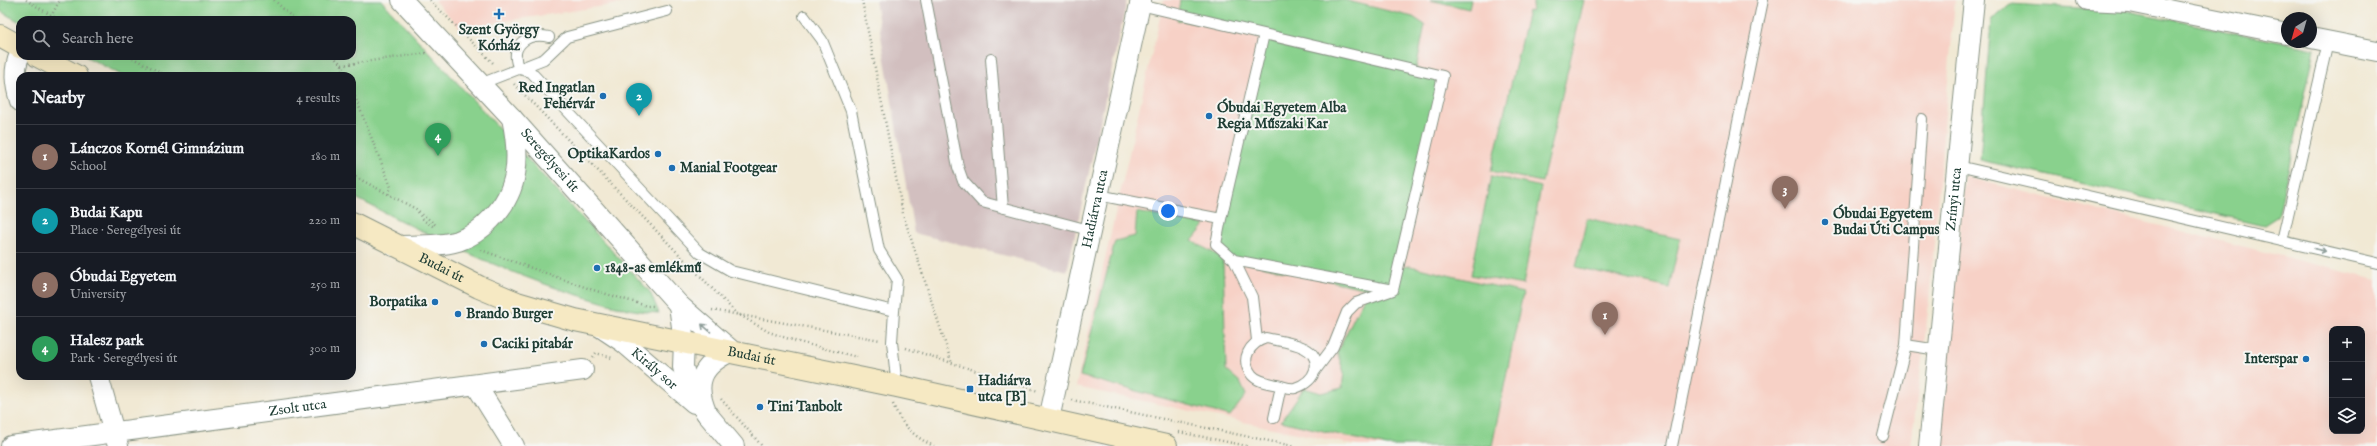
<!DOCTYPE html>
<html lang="en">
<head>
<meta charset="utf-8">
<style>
	:root { --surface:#171b24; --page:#242831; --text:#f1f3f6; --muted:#9ea1a6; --line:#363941; --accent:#1f6fb2 }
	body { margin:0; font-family:"IM FELL English",serif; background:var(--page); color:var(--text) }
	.controls { position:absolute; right:12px; bottom:12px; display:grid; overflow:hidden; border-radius:8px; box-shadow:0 4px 16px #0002 }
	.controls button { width:36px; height:36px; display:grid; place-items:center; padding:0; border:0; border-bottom:1px solid var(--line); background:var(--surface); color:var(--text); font:20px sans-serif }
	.compass { position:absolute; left:2281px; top:12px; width:36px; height:36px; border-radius:50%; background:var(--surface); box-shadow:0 4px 16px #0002; rotate:217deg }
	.you { position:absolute; left:1168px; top:211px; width:14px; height:14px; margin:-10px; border:3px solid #fff; border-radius:50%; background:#1a73e8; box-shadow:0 0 0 6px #1a73e833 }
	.badge { display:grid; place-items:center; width:26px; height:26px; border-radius:50%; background:var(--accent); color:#fff; font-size:13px; font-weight:700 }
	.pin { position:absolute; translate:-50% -33px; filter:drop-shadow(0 1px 2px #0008) }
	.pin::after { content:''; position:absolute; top:21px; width:14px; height:12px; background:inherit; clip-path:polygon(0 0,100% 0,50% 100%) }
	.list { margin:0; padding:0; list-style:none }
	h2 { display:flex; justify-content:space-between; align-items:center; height:52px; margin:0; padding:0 16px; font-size:17px }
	h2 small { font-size:13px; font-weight:400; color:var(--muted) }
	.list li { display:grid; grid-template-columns:26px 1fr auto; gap:12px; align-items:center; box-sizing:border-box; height:64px; padding:0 16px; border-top:1px solid var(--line) }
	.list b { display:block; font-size:15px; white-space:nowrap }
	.list p { margin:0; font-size:13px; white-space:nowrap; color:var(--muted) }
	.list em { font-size:13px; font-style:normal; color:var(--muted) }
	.icon { flex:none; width:22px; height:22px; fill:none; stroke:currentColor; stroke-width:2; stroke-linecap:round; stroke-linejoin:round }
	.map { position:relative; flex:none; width:2377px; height:446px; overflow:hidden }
	.search { position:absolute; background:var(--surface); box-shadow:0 4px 16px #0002; left:16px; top:16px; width:340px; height:44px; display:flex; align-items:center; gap:10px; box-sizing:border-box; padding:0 14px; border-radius:12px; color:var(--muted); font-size:15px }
	.panel { position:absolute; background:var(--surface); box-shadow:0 4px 16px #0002; left:16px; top:72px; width:340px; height:308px; border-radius:12px }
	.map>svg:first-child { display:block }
</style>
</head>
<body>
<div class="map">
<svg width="2377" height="446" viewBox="0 0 2377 446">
	<rect width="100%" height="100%" fill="#f6f6f2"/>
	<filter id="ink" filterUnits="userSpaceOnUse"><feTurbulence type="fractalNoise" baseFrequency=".025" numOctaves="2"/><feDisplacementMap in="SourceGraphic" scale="8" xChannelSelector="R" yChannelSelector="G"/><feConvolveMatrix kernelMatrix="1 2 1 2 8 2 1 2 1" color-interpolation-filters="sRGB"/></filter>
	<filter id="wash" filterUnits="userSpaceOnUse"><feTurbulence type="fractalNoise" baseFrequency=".012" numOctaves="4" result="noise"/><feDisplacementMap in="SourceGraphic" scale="16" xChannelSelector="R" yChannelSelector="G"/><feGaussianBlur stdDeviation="0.9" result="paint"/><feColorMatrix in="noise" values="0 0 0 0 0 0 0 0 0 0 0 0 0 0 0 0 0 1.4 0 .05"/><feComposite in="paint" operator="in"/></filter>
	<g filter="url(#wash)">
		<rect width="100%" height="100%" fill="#f1e9d4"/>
		<!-- built -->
		<path fill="#f7d1c6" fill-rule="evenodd" d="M434 0H644L460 28Z
			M1164 0H1955L1928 312 1911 446H1359L1076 387Z
			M1965 177 2377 280V446H1939ZM2332 329H2362V431H2332Z"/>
		<!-- industrial -->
		<path fill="#d2bfbf" d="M875 0H1127L1067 271 914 233Z"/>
		<!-- green -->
		<path fill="#89d18d" stroke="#548760" d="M0 0H381L650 292 659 313C634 312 612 305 588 298 505 274 428 235 352 196V76H123L85 56H352V20H20V22L0 11Z
			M1180 0H1344L1413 17 1425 25 1416 69 1443 76 1398 270 1406 265 1523 293 1492 446H1387L1281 421 1304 388 1321 393 1342 388 1344 372 1337 352 1368 289 1234 260 1216 244 1263 34 1177 20Z
			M1430 0H1471L1469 9Z
			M1534 0H1584L1542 182 1491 171 1528 11 1531 12Z
			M2010 4 2128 11 2315 49 2278 216 2264 225 1980 160 1991 20Z
			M1491 176 1541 187 1523 285 1471 275Z
			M1137 212 1205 225 1192 241 1223 258 1226 370 1240 382 1246 395 1230 416 1080 376 1115 241 1135 236Z
			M1587 218 1680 239 1669 288 1576 267Z"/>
	</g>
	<g filter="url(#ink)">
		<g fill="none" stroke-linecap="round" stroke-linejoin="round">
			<!-- service casing -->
			<g stroke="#889384" stroke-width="12">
				<path id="service" d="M926 0 958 167 963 181 982 202 1089 230
					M1140 5 1264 34
					M804 16 822 40 851 111 879 250 897 279 894 311
					M549 37C527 32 508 46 519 69L531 72 700 253 731 271 894 311 892 342 897 386
					M991 59 1003 208
					M480 84 544 59 567 37 667 11
					M1958 166 2377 263
					M1098 195 1221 219 1264 34 1443 76 1393 290 1234 260 1216 244 1221 219
					M2282 241 2328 42
					M1234 260 1252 297 1257 340
					M1266 338C1283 342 1322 344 1315 370 1312 380 1304 385 1295 388 1289 389 1283 386 1277 385 1269 383 1258 382 1252 375 1239 359 1250 343 1266 338Z
					M1906 345 1938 350
					M1315 371 1333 347 1347 312 1356 303 1393 290
					M1274 418 1281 386
					M1883 436 1906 345 1922 119
					M1672 446 1763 0"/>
			</g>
			<!-- minor casing -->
			<g stroke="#889384" stroke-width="22">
				<g id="minor">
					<path id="s1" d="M402 0 512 118 679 305 732 351C701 365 693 383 707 414"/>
					<path d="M2087 0 2129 2 2287 34"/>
					<path d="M2311 38 2377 51"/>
					<path d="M20 54C13 70 15 84 20 101"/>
					<path d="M394 246C415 245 438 247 458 241 470 237 482 229 491 219 520 190 520 156 512 118"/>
					<path d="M679 305 684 342 683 367 689 389 707 414 734 446"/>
					<path id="s2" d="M599 326 623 342 694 403"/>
					<path d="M98 376 118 446"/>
					<path d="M476 385 514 446"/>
					<path id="s3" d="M1049 419 1141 0"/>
					<path id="s4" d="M11 446 583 370"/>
					<path id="s5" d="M1929 446 1974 0"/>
				</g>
			</g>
			<!-- secondary casing -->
			<g stroke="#889384" stroke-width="24">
				<g id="secondary">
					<path d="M0 36 20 47"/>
					<path d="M38 56 76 76"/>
					<path id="s6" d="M352 223 479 287 517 303 575 320 897 386 1166 446"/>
				</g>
			</g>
			<!-- path -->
			<path stroke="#889384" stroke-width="2.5" stroke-dasharray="1 3" stroke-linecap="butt" d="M26 0 59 20
				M274 0 295 20
				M430 0 495 65
				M862 0 903 214 952 364
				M49 20 60 0
				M129 56 167 76
				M333 56 342 65 347 76
				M342 65 427 53
				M514 84 736 313 769 332 795 341 857 357
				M352 89 391 187 388 195
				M352 175 416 209 437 226
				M418 212 423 220 434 227
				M481 250 593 290 647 306H655
				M712 310 880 340
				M906 348 1038 391
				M593 357 596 353 612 358
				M721 399 762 446
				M1072 400 1293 446
				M893 404C901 425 914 437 934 446
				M1179 432 1247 446"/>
			<!-- service -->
			<use href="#service" stroke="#fff" stroke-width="10"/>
			<!-- minor -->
			<use href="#minor" stroke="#fff" stroke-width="20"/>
			<!-- secondary -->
			<use href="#secondary" stroke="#f6e9c3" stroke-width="22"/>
		</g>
		<!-- one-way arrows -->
		<defs><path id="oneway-shaft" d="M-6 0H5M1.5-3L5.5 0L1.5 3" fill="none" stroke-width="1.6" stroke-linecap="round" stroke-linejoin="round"/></defs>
		<g stroke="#8f9e9a">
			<use href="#oneway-shaft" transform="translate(2320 250) rotate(13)"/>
			<use href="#oneway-shaft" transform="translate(706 328) rotate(-139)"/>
		</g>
	</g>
	<!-- markers -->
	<g fill="#1f6fb2" stroke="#f6f6f2" stroke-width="1.5">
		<path d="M497 8h4v4h4v4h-4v4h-4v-4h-4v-4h4z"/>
		<circle cx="603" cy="96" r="4"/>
		<circle cx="1209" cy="116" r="4"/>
		<circle cx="658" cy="154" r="4"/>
		<circle cx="672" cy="168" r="4"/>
		<circle cx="1825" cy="222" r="4"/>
		<circle cx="597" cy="268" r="4"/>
		<circle cx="435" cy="302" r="4"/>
		<circle cx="458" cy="314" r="4"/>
		<circle cx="484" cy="344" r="4"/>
		<circle cx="2306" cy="359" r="4"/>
		<rect x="966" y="385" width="8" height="8" rx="2"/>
		<circle cx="760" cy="407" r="4"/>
	</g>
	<g text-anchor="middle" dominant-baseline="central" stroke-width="4" stroke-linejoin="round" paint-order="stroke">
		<!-- poi labels -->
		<g font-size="14" font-weight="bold" fill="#1f3d34" stroke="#f6f6f2" text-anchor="start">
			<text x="499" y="30" text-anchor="middle">Szent György<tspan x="499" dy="16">Kórház</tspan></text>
			<text x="595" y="88" text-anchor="end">Red Ingatlan<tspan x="595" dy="16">Fehérvár</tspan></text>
			<text x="1217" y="108">Óbudai Egyetem Alba<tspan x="1217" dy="16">Regia Műszaki Kar</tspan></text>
			<text x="650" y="154" text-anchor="end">OptikaKardos</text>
			<text x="680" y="168">Manial Footgear</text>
			<text x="1833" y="214">Óbudai Egyetem<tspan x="1833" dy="16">Budai Úti Campus</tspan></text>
			<text x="605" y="268">1848-as emlékmű</text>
			<text x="427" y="302" text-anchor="end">Borpatika</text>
			<text x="466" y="314">Brando Burger</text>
			<text x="492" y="344">Caciki pitabár</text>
			<text x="2298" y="359" text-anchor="end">Interspar</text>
			<text x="978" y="381">Hadiárva<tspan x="978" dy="16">utca [B]</tspan></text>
			<text x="768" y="407">Tini Tanbolt</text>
		</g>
		<!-- street labels -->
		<g font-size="14" fill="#1f3d34" stroke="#f6f6f2">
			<text stroke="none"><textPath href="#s1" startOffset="218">Seregélyesi út</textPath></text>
			<text stroke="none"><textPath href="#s5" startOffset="248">Zrínyi utca</textPath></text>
			<text stroke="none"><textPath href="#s3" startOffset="215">Hadiárva utca</textPath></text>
			<text stroke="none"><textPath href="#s6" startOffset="100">Budai út</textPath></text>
			<text stroke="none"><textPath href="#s6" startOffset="424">Budai út</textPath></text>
			<text stroke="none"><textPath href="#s2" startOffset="70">Király sor</textPath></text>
			<text stroke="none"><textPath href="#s4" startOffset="289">Zsolt utca</textPath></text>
		</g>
	</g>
</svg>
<div class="controls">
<button>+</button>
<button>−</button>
<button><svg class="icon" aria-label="layers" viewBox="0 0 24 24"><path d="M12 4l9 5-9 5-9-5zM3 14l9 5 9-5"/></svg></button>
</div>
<svg class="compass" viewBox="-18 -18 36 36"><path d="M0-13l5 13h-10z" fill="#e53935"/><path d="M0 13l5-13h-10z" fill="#9ea1a6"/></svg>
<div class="you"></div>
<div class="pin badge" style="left:1605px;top:335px;background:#8d6e63">1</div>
<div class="pin badge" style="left:639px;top:116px;background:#0f9aa8">2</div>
<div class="pin badge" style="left:1785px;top:209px;background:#8d6e63">3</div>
<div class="pin badge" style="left:438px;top:156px;background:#2e9e5b">4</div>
<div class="search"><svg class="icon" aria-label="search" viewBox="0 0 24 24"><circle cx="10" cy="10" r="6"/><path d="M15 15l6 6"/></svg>Search here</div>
<section class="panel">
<h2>Nearby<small>4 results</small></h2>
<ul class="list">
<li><span class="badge" style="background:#8d6e63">1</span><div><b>Lánczos Kornél Gimnázium</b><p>School</p></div><em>180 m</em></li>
<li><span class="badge" style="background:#0f9aa8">2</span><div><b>Budai Kapu</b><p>Place · Seregélyesi út</p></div><em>220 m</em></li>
<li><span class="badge" style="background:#8d6e63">3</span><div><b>Óbudai Egyetem</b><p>University</p></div><em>250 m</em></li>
<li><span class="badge" style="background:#2e9e5b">4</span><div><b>Halesz park</b><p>Park · Seregélyesi út</p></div><em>300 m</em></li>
</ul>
</section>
</div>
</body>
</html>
